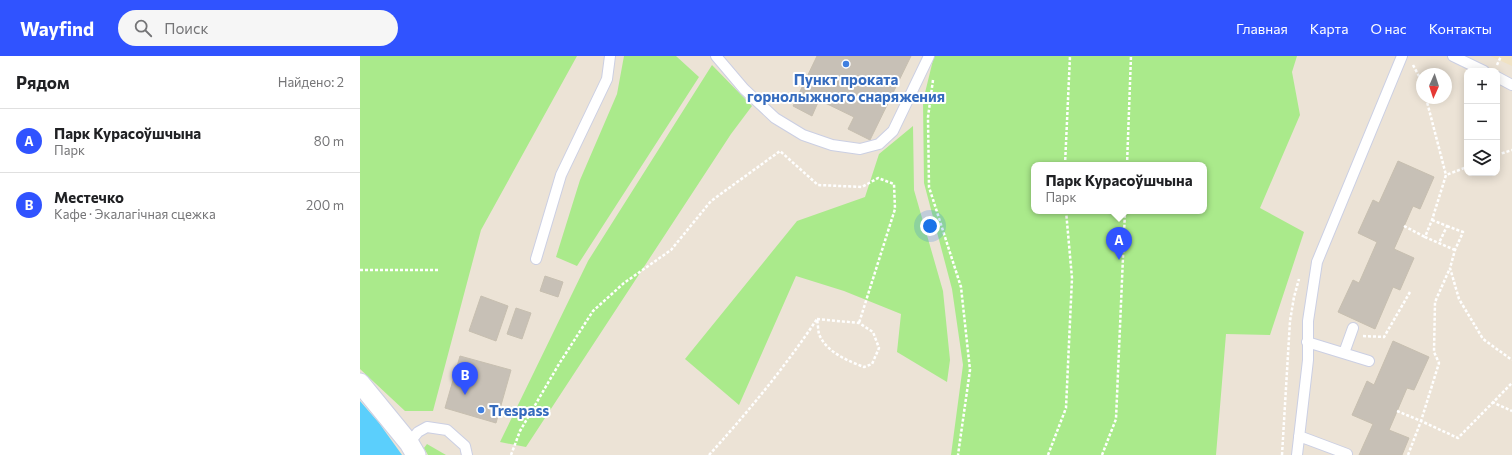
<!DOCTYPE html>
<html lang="ru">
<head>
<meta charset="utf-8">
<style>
	:root { --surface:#fff; --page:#f6f6f6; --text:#202124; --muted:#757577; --line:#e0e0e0; --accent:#3053ff }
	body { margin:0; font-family:Commissioner,sans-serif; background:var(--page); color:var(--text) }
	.controls { position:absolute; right:12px; top:12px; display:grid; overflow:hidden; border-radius:8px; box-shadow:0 2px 10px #0003 }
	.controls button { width:36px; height:36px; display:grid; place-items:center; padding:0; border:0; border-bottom:1px solid var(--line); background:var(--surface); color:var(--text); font:20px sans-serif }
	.compass { position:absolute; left:1056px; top:12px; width:36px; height:36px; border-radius:50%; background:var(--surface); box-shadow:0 2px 10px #0003; rotate:183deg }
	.you { position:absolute; left:570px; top:170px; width:14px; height:14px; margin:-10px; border:3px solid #fff; border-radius:50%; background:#1a73e8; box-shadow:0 0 0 6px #1a73e833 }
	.badge { display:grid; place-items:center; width:26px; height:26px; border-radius:50%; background:var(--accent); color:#fff; font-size:13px; font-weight:700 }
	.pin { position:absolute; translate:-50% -33px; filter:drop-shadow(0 1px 2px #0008) }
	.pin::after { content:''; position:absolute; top:21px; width:14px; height:12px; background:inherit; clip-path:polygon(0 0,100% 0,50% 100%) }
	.popup { position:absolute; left:671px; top:106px; width:176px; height:52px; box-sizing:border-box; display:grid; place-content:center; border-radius:8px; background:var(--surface); filter:drop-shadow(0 1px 3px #0005); font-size:13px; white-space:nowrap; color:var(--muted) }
	.popup b { font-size:15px; color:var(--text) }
	.popup::after { content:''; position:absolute; left:50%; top:100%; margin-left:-8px; border:8px solid transparent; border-top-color:var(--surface) }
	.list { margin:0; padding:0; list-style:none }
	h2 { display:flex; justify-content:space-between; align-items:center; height:52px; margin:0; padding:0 16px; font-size:17px }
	h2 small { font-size:13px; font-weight:400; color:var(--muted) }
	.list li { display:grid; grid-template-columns:26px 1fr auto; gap:12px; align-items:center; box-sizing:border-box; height:64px; padding:0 16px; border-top:1px solid var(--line) }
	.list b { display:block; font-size:15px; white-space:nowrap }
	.list p { margin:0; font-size:13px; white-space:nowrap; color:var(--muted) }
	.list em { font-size:13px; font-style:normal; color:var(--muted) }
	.icon { flex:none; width:22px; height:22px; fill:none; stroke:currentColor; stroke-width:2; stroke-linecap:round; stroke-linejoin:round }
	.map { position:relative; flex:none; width:1152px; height:399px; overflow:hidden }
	header { display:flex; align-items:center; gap:24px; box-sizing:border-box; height:56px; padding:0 20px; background:var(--accent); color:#fff }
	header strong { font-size:19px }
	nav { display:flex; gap:22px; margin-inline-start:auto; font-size:14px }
	.search { width:280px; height:36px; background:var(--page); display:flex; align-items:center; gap:10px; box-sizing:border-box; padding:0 14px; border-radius:22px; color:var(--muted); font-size:15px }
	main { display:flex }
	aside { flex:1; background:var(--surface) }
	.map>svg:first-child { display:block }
</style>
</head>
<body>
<header>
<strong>Wayfind</strong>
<div class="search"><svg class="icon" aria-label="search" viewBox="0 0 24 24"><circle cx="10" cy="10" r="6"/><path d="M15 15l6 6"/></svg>Поиск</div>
<nav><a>Главная</a><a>Карта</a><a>О нас</a><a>Контакты</a></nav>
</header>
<main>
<aside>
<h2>Рядом<small>Найдено: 2</small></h2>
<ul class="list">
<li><span class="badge">A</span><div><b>Парк Курасоўшчына</b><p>Парк</p></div><em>80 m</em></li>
<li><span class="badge">B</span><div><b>Местечко</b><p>Кафе · Экалагічная сцежка</p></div><em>200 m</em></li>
</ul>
</aside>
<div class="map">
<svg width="1152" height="399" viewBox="0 0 1152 399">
	<rect width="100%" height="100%" fill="#ece3d6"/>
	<!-- education -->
	<path fill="#f0e2c3" d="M1130 0H1152V10L1139 4Z"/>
	<!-- green -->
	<path fill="#aaea8b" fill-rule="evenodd" d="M0 0H217L121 174 73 355H45L0 313Z
		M264 0H316L339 21 217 210 196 201 220 124 257 38Z
		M574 0H937L932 16 940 59 900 152 944 176 910 279 866 278 856 399H591L603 309 592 233 564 127 563 45ZM674 109H844V155H674Z
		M352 9 392 50 371 78 166 391 140 386 228 205Z
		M553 70 554 134 583 235 590 304 587 326 537 296 541 258 484 235 436 220 379 349 325 303 437 165 505 141 519 98Z
		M67 388 86 399H68L64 392Z"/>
	<!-- water -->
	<path fill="#5bcffc" d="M0 345 19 367 42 399H0Z"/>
	<!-- building -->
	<path fill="#c7c0b6" stroke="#c7bfb0" d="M457 0H551L510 84 488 73 494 61 459 44 452 60 433 50Z
		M1038 105 1074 121 1060 153 1053 150 1034 193 1054 202 1040 234 1033 231 1015 273 978 256 993 224 999 227 1017 186 998 177 1013 144 1019 147Z
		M185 220 203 226 198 241 180 235Z
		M121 240 148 250 136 285 109 275Z
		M156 252 171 257 162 283 147 278Z
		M1033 285 1069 301 1054 334 1047 332 1029 374 1049 382 1042 399H999L1013 368 992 359 1007 325 1014 329Z
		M100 300 151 314 136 367 85 352Z"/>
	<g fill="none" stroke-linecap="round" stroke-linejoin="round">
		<!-- lane casing -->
		<g stroke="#cbcfe3" stroke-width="12">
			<path id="lane" d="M356 0 384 33 415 62 443 79 472 89 500 93 519 88 533 75 569 0
				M1093 0 1124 15
				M1137 21 1152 29
				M176 203 201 119 247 23 250 0
				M947 286 1009 305
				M984 297 993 272
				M939 380 987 398
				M49 387 58 376 67 371 87 374 105 390 107 399
				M937 399 948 304V265L957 206 1042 0"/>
		</g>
		<!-- street casing -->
		<g stroke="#cbcfe3" stroke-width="21">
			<path id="street" d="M0 327 49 387 56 399"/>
		</g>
		<!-- path -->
		<path stroke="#fff" stroke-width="2.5" stroke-dasharray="3 2" stroke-linecap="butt" d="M1053 9 1060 22 1062 28
			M1137 9 1141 0
			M573 24 568 61 569 131 601 231 610 314 598 399
			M1066 42 1086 119
			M1137 99 1152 94
			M705 109 710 0
			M767 109 771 0
			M1072 164 1087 170 1079 187
			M1044 170 1065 181
			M1087 170 1103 176 1095 194 1090 212 1099 243 1123 283 1152 304
			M1095 194 1065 181 1072 164 1086 119 1107 111
			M0 214H79
			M457 263 499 267 513 276 519 292 512 308 504 311C488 305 466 296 459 278 458 274 458 268 457 263Z
			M1003 280 1024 281 1050 236
			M1132 346 1152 355
			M1037 355 1061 365 1079 307 1074 296 1075 246 1090 212
			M151 399 160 375 199 308 233 255 264 227 311 194 351 145 420 95 458 129 502 131 518 122 534 128 535 153 499 267
			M349 399C388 356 425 311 457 263
			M688 399 706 352 712 222 706 155
			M742 399 756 363 765 155
			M922 399 930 265 934 241 939 223
			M1048 399 1061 365 1098 382 1152 327"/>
		<!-- lane -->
		<use href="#lane" stroke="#fff" stroke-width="10"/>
		<!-- street -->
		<use href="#street" stroke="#fff" stroke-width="19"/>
	</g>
	<!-- markers -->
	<g fill="#3f7fe0" stroke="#fff" stroke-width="1.5">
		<circle cx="486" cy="8" r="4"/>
		<circle cx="121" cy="354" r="4"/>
	</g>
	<g text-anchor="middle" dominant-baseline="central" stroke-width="4" stroke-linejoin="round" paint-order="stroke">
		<!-- shop labels -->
		<g font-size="15" font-weight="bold" fill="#366cbe" stroke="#fff">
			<text x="486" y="23">Пункт проката<tspan x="486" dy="17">горнолыжного снаряжения</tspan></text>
			<text x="129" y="354" text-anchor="start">Trespass</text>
		</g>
	</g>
</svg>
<div class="controls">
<button>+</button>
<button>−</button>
<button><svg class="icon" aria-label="layers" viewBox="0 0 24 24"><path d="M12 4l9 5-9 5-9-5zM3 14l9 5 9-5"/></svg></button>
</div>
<svg class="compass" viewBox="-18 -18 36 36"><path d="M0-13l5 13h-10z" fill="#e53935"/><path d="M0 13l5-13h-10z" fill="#757577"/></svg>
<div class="you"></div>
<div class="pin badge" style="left:759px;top:204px">A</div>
<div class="popup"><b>Парк Курасоўшчына</b>Парк</div>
<div class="pin badge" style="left:105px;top:339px">B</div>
</div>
</main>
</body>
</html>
